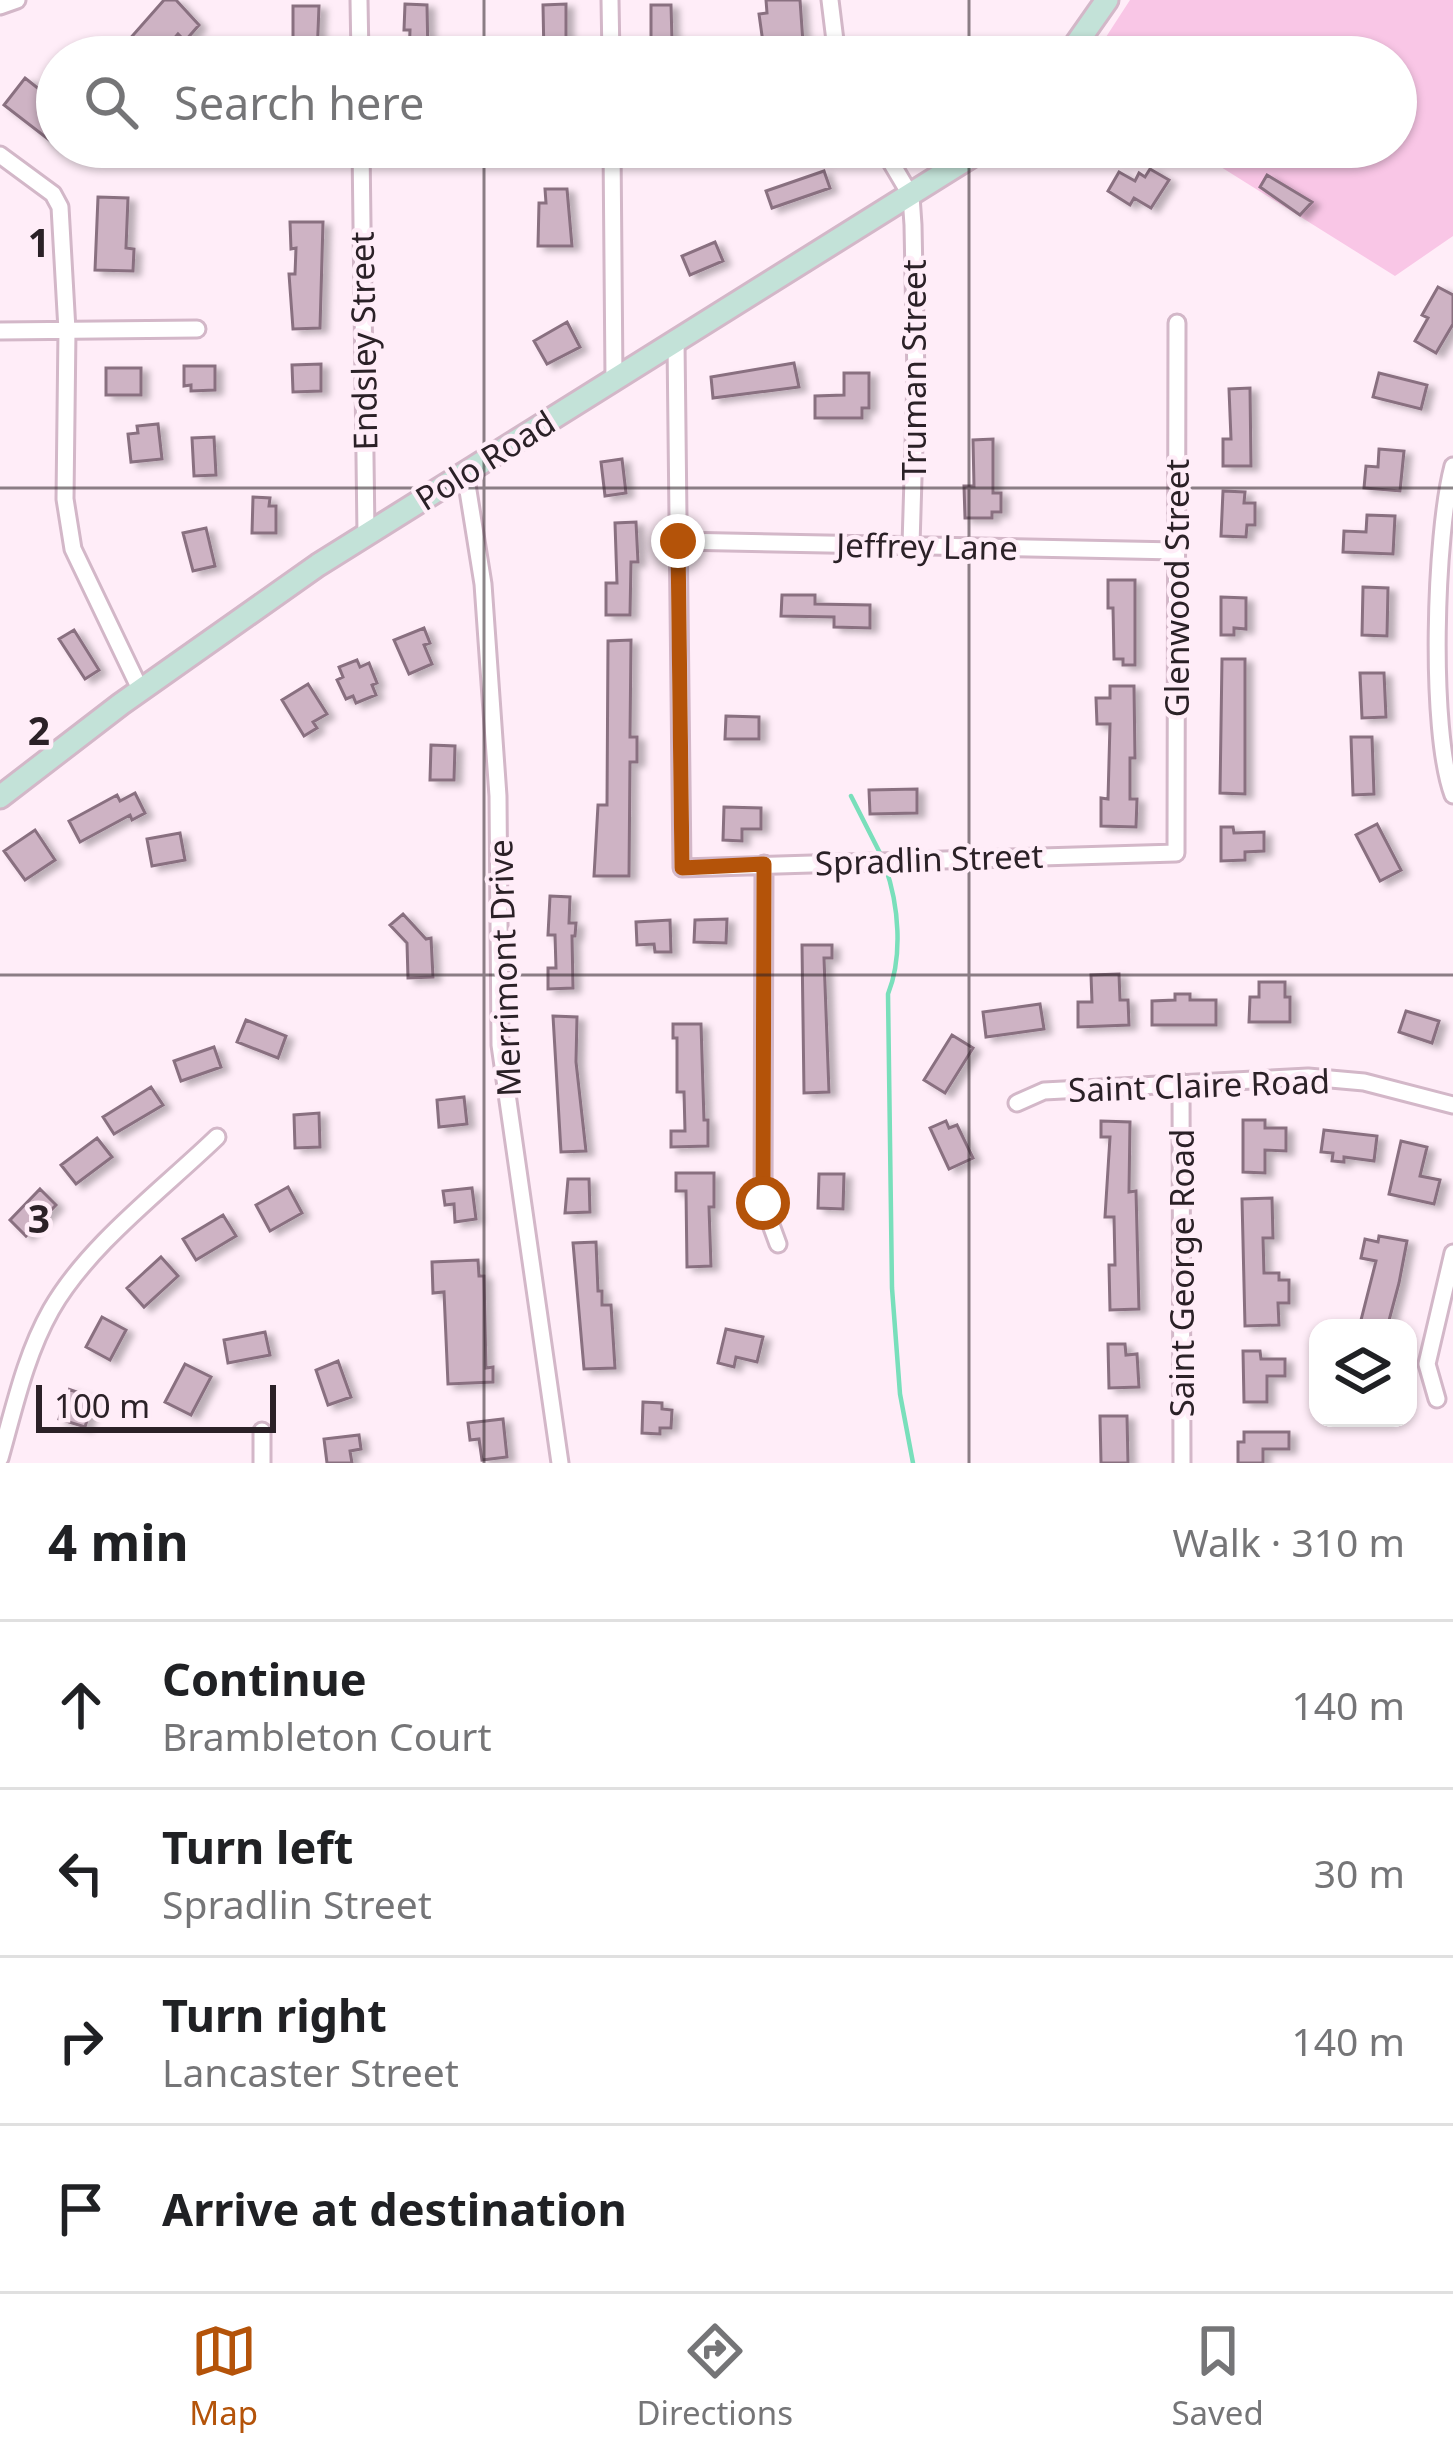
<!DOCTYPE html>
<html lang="en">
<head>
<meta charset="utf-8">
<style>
	:root { --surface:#fff; --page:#f2f2f2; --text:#202124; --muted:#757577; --line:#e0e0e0; --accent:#b45309 }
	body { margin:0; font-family:"Noto Sans",sans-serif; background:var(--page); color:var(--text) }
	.controls { position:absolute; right:36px; bottom:36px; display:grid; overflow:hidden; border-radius:24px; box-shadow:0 3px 9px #0004 }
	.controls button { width:108px; height:108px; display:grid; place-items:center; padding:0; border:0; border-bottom:3px solid var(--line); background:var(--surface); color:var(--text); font:60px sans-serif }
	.scale { position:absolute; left:36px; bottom:30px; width:240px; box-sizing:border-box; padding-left:12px; border:6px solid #2b2127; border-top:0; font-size:33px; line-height:42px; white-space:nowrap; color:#2b2127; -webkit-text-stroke:9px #ffedf8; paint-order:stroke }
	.stop { position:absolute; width:36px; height:36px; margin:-27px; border:9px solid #b45309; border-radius:50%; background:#fff }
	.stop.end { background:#b45309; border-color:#fff; box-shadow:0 3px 12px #0008 }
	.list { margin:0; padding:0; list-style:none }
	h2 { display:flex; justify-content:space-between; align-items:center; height:156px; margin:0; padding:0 48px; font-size:51px }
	h2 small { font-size:39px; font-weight:400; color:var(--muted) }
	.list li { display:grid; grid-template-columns:78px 1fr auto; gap:36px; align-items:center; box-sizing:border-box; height:168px; padding:0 48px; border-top:3px solid var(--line) }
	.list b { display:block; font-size:45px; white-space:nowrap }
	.list p { margin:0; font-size:39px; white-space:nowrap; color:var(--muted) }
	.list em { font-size:39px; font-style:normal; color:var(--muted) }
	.icon { flex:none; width:66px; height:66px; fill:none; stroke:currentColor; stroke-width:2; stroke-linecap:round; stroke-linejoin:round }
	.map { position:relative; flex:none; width:1453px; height:1463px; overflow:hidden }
	.search { position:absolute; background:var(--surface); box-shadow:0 3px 9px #0004; left:36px; right:36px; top:36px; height:132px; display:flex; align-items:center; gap:30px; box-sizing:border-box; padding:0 42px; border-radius:66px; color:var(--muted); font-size:45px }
	.sheet { height:828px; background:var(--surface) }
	nav { display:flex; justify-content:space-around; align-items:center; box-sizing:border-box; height:168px; border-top:3px solid var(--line); background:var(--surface); font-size:33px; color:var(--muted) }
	nav a { display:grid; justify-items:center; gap:6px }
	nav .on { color:var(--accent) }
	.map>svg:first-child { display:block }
</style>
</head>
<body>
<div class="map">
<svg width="1453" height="1463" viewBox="0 0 1453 1463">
	<defs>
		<filter id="shadow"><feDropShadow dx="7" dy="4" stdDeviation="3" flood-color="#0004"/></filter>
	</defs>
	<rect width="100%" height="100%" fill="#ffedf8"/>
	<!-- green -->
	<path fill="#f9c6e6" d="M1130 0H1453V236L1395 276 1189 147H1396V57H1093Z"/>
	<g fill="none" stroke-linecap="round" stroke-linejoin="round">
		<!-- stream -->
		<path stroke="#79dfbb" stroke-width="4.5" d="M851 796 881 855
			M885 866C899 905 903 956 888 994L892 1288 900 1394 913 1463"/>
	</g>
	<!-- building -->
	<path fill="#ceb3c4" stroke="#897080" stroke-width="3" filter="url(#shadow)" d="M164 0H176L199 25 185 41 178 34 158 57H126L119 51Z
		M766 0H800L804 57H771L770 50H764L759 14 767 13Z
		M405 4 427 5 428 57H409L410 30H404Z
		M566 4V57H544L543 5Z
		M651 5H671L672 40 679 39 680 57H651Z
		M293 6H319L317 57H288V44H293Z
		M25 78 44 93 39 100 57 114V146L4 105Z
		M1150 169 1169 180 1151 208 1134 198 1130 205 1108 191 1119 172 1135 181 1139 173 1145 177Z
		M824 171 830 188 772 208 766 191Z
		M1267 175 1312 202 1300 215 1260 187Z
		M545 189H567L572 246H538L539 203H546Z
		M98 197 128 198 126 248 134 249 133 271 95 270Z
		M290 222H323L320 328 293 329 289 274H295L296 248 291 249Z
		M715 242 723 261 690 275 682 256Z
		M1438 287 1453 295V324L1436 353 1415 341 1428 318 1422 315Z
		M567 322 580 347 547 364 534 341Z
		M794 363 799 387 713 398 711 377Z
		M321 364V391L293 392 292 365Z
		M184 366H215V390L191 391V385L184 386Z
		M106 368H141V395H106Z
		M844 373H869V408H862V418H815V396L844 395Z
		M1379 373 1427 385 1421 409 1373 397Z
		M1250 388 1251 466H1223V439H1231L1229 389Z
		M158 424 162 459 131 462 128 434 138 433 137 426Z
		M214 437 216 475 194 476 192 438Z
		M993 439V493H1001V512H992V518H965L964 486H974L973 440Z
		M1379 449 1404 451 1400 491 1364 488 1366 466 1378 467Z
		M622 459 626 493 605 496 601 462Z
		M1223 491 1245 492 1244 503H1255V525H1247L1246 537 1221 536Z
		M253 497 270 498 269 506H276V533H252Z
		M1367 515 1395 516 1393 554 1343 552 1344 531 1366 532Z
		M636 522 638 562H631L630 615H606V583H617L615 523Z
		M206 528 215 566 193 571 183 533Z
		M1108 580H1135V665H1123V659H1114L1113 608H1108Z
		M1363 587 1388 588 1387 636 1362 635Z
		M782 595H815V604L870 605V628L834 627V617L781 616Z
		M1221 597 1246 598V629L1234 628V635H1221Z
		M424 628 430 643 424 645 432 664 409 674 394 640Z
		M74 630 99 670 85 679 59 639Z
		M631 640 630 737H637V762H630L629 876H594L598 805H607L608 641Z
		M1222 659H1245V794L1220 793Z
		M357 660 360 667 369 663 377 683 372 685 376 695 356 703 353 696 346 699 337 680 343 677 339 667Z
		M1360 673H1384L1386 717 1362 718Z
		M308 684 327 714 313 722 317 728 304 736 282 700Z
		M1110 686H1134L1135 758H1130V799H1137L1136 827 1101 826V798L1108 799 1110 724H1097L1096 698H1110Z
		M726 716 759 717V739H725Z
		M1351 737H1372L1374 794 1353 795Z
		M431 745 455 746 454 780H430Z
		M917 789V813L870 814 869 790Z
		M135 793 145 813 132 820 130 815 80 842 69 821 117 795 120 801Z
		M724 807 761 808V829H742V841L723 840Z
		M1377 824 1401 870 1380 881 1356 835Z
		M1221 827H1233L1234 833 1264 832V851L1245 852V860L1221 861Z
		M35 830 55 860 25 880 4 851Z
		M180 833 185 860 152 866 147 839Z
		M550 896 570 897 569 923H576L575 936H572L573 988 548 989V968H556L555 935H548Z
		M403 914 426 939 431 938 433 977 408 978 407 943 390 925Z
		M727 919 726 943 694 942 695 920Z
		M670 920 671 952H655L654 944 637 945 636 922Z
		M802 945H832V958H824L829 1092 804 1093Z
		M1119 974 1120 1000H1128L1129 1025 1078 1027V1002H1092L1091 975Z
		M1259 982H1285V997H1290V1022H1249L1250 997H1259Z
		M1175 994H1190V1000H1216V1025H1152V1001L1175 1000Z
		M1040 1004 1044 1029 986 1037 983 1012Z
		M1406 1011 1439 1021 1432 1043 1399 1032Z
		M553 1016 577 1017 576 1062 586 1151 561 1152Z
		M246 1020 286 1036 278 1058 237 1042Z
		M673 1024H701L704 1120H708V1146L671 1147V1131H685L684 1092H677V1038H673Z
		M952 1035 973 1048 945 1093 924 1080Z
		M214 1047 221 1067 181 1081 174 1061Z
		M151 1087 163 1105 114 1134 103 1117Z
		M464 1097 467 1124 439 1127 437 1100Z
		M319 1113 320 1147 295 1148 294 1115Z
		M1243 1120H1265V1128H1286V1151L1265 1150V1173L1243 1172Z
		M946 1121 949 1128 957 1125 973 1158 949 1169 930 1128Z
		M1101 1121 1130 1122 1129 1192 1136 1191 1139 1309 1110 1310 1109 1265H1115L1114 1217H1105L1110 1137H1101Z
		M1324 1130 1377 1136 1374 1161 1344 1157V1162L1332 1161 1333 1153 1321 1152Z
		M97 1138 112 1157 76 1184 61 1165Z
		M1401 1141 1427 1147 1420 1176 1440 1180 1434 1204 1389 1194Z
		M676 1173H714V1207H709L711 1266 687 1267 686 1191H676Z
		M819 1174H844L843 1209 818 1208Z
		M568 1179H589L590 1212 565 1213Z
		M288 1187 302 1213 270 1231 256 1205Z
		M472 1188 476 1219 455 1222 454 1204 445 1205 443 1191Z
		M40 1189 56 1205 26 1236 10 1220Z
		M1272 1198 1273 1238H1263L1264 1273H1279V1280H1289V1303H1278L1279 1325 1245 1326 1242 1199Z
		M223 1215 236 1236 196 1260 183 1239Z
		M1379 1236 1407 1241 1399 1283 1387 1328H1359L1376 1261 1361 1258 1365 1239 1378 1242Z
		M596 1242 598 1291H602V1305H611L615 1368 584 1369 573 1243Z
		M161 1257 178 1276 144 1307 127 1288Z
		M478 1260 479 1276H484L486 1368 493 1367V1382L448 1384 444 1292 433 1293 432 1262Z
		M102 1317 126 1330 110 1360 86 1347Z
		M726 1329 763 1337 757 1362 736 1357 734 1367 718 1363Z
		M265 1332 270 1355 228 1363 224 1340Z
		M1108 1344H1125L1126 1355 1137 1354 1139 1387 1109 1388Z
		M1243 1351H1260L1261 1359H1285V1376H1267V1402H1244Z
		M338 1361 351 1397 328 1405 316 1370Z
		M185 1364 211 1377 191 1415 165 1402Z
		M68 1389 94 1398 85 1427 59 1419Z
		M643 1402 662 1403V1409L672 1410 671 1428H660V1434L642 1433Z
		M1100 1416H1127L1128 1463H1101Z
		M503 1419 507 1457 482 1460 479 1439 470 1440 468 1423Z
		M1244 1432H1289V1449H1263V1463H1238V1442H1244Z
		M359 1435 361 1449 350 1451 352 1463H327L324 1439Z"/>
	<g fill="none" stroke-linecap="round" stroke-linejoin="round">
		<!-- street casing -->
		<g stroke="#d3b7c8" stroke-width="21">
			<path id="street" d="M359 0 360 57
				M610 0 611 57
				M830 0 837 57
				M0 6 17 0
				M361 147 366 535
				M612 147 614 379
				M882 147 911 196 913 225 916 378 911 545
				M0 155 53 194 60 207 67 330 65 499 73 549 141 691
				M0 331 197 329
				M676 342 682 868 1176 853 1177 323
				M1453 466C1435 534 1429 730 1453 795
				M465 472 483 584 498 796 500 1045 560 1463
				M678 541 1177 551
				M764 864 763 1203 778 1244
				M1181 1082 1182 1463
				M1017 1103 1044 1091 1308 1077 1364 1082 1453 1105
				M1437 1399 1427 1364 1453 1253
				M262 1431V1463
				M0 1458C14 1409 25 1356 51 1310 88 1245 162 1190 217 1137"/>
		</g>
		<!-- secondary casing -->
		<g stroke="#d3b7c8" stroke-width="27">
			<path id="secondary" d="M1067 57 1107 0
				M0 797 121 704 318 565 986 147"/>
		</g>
		<!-- street -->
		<use href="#street" stroke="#fff" stroke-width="15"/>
		<!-- secondary -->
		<use href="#secondary" stroke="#c3e2d8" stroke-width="21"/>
	</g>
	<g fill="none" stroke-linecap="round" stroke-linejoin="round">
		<!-- route -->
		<path stroke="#b45309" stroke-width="15" d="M678 541 682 868 764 864 763 1203"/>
	</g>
	<!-- grid -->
	<path fill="none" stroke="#2b2127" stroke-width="3" stroke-opacity="0.55" d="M484 0V57M969 0V57M484 147V1463M969 147V1463M0 488H1453M0 975H1453"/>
	<g text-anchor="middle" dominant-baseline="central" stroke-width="9" stroke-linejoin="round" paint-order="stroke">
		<!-- street labels -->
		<g font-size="33" fill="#2b2127" stroke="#ffedf8">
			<text transform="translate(363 341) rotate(-91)">Endsley Street</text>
			<text transform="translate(913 370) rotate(-90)">Truman Street</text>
			<text transform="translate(485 460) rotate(-32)">Polo Road</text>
			<text transform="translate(927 546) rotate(1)">Jeffrey Lane</text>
			<text transform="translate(1176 588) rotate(-90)">Glenwood Street</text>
			<text transform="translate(929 859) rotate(-2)">Spradlin Street</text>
			<text transform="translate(504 968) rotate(-92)">Merrimont Drive</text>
			<text transform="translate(1199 1085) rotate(-2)">Saint Claire Road</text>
			<text transform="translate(1181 1273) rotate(-90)">Saint George Road</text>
		</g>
	</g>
	<g font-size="39" text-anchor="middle" font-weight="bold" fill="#2b2127" stroke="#ffedf8" stroke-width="9" stroke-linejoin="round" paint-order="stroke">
		<text x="39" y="257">1</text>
		<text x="39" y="745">2</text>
		<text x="39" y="1233">3</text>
	</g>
</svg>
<div class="controls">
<button><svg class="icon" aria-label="layers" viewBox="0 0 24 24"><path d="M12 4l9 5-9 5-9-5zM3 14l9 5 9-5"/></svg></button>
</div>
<div class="scale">100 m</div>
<div class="stop" style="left:763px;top:1203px"></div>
<div class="stop end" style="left:678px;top:541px"></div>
<div class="search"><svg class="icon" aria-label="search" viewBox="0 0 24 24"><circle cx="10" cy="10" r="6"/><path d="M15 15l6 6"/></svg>Search here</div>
</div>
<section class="sheet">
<h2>4 min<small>Walk · 310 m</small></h2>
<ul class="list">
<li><svg class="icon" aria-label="ahead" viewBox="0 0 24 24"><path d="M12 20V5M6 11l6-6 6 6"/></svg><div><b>Continue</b><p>Brambleton Court</p></div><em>140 m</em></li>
<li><svg class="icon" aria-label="left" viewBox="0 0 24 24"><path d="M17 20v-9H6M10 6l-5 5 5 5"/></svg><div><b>Turn left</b><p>Spradlin Street</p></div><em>30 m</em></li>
<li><svg class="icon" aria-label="right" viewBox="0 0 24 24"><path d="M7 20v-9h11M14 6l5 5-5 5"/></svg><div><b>Turn right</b><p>Lancaster Street</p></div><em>140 m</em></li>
<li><svg class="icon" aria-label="arrive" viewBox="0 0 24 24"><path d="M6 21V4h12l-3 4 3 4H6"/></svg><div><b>Arrive at destination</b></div></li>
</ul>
</section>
<nav>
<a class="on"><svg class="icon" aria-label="map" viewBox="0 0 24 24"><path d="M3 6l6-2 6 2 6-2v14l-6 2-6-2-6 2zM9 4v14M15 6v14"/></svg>Map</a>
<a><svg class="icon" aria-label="directions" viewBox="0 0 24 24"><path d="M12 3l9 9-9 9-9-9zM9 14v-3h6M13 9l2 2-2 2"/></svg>Directions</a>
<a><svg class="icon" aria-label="saved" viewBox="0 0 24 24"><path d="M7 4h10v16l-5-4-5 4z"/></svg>Saved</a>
</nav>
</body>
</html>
